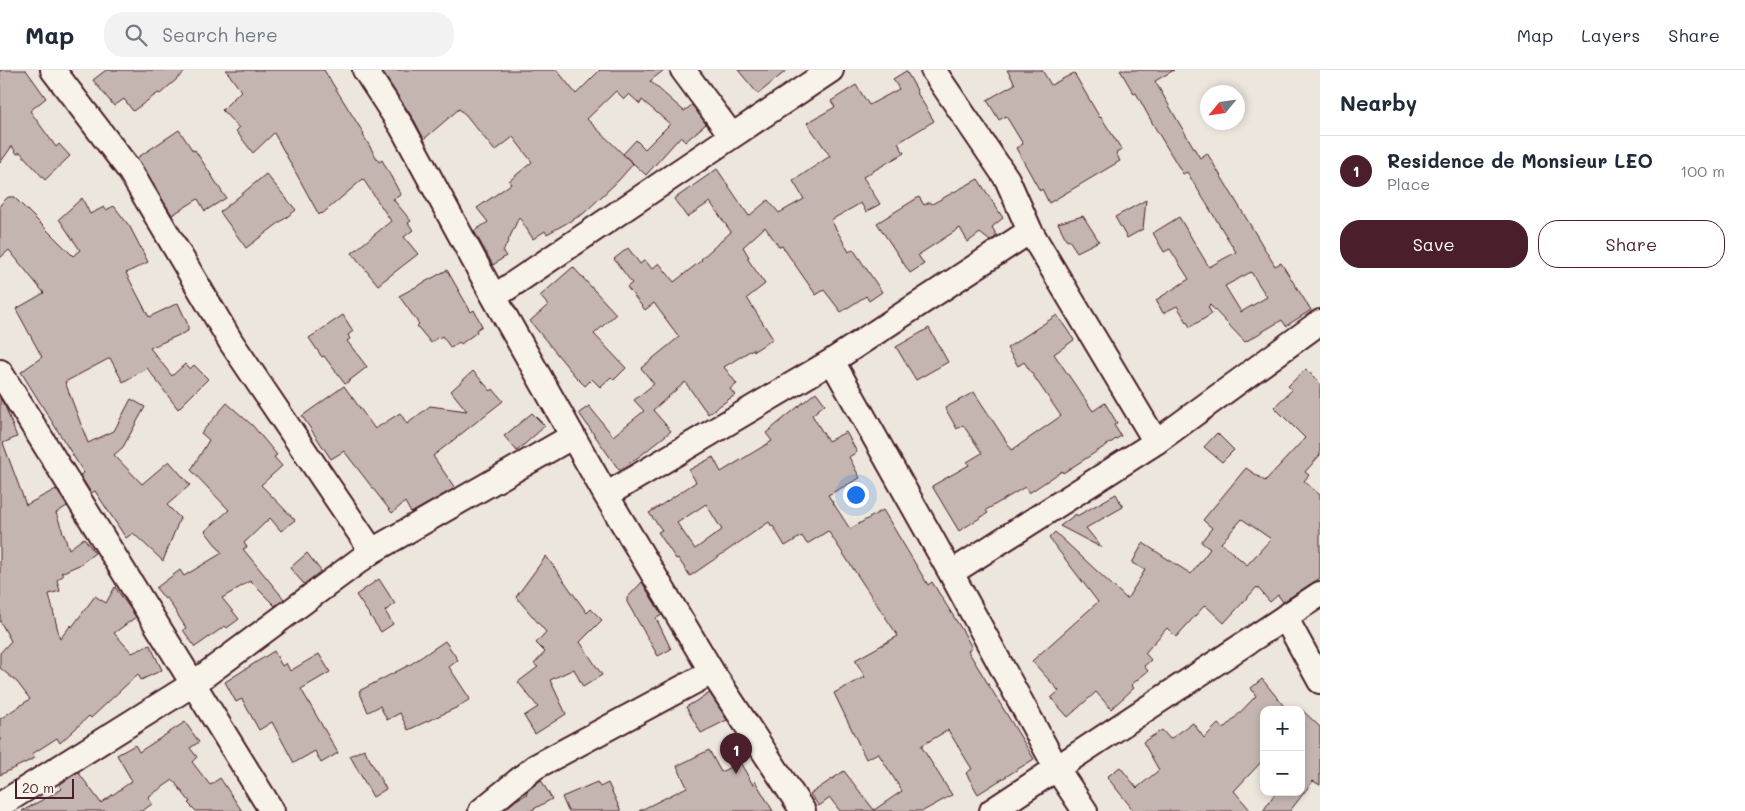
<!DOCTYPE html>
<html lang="en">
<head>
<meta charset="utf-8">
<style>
	:root { --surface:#fff; --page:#f2f2f3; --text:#1f2937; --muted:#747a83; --line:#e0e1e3; --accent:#4a1f2b }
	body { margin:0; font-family:Mali,sans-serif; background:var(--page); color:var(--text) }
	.controls { position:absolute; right:15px; bottom:15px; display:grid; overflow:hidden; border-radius:10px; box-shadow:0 2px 8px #0003 }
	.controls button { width:45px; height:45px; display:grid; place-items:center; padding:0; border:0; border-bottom:1px solid var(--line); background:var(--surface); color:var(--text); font:25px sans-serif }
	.compass { position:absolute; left:1200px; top:15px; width:45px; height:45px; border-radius:50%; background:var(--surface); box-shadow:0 2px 8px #0003; rotate:241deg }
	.scale { position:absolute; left:15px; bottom:12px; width:59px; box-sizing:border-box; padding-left:5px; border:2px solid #4a1f2b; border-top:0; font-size:14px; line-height:18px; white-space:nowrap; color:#4a1f2b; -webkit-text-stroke:4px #f7f3e8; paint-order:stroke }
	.you { position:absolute; left:855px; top:424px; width:18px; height:18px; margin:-12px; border:4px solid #fff; border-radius:50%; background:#1a73e8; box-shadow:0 0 0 8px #1a73e833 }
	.badge { display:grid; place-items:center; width:32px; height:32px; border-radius:50%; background:var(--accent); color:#fff; font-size:16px; font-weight:700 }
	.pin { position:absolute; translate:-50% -41px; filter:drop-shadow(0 1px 2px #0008) }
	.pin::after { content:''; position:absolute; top:26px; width:18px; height:15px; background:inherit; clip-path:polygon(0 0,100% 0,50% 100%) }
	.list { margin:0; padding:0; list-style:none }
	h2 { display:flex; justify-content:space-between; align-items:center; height:65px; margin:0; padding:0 20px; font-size:21px }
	h2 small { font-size:16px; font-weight:400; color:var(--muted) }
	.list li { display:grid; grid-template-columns:32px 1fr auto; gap:15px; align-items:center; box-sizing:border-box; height:70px; padding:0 20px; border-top:1px solid var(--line) }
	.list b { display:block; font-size:19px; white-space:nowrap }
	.list p { margin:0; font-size:16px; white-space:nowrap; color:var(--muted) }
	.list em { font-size:16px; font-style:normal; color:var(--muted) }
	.actions { display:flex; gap:10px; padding:15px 20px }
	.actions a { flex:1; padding:11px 0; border:1px solid var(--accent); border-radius:20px; text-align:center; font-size:18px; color:var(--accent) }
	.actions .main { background:var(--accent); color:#fff }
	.icon { flex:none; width:28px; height:28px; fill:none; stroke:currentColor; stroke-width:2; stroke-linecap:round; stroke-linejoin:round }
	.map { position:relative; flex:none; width:1320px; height:741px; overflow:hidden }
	header { display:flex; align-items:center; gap:30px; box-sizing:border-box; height:70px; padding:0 25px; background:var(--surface); border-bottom:1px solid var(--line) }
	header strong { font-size:24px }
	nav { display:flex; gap:28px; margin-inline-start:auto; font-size:18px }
	.search { width:350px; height:45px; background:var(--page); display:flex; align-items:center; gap:12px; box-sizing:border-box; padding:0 18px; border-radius:20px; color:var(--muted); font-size:19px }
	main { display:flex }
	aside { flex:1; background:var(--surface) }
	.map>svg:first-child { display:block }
</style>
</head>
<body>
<header>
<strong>Map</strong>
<div class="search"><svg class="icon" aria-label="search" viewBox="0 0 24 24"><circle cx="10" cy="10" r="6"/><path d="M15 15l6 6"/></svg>Search here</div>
<nav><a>Map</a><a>Layers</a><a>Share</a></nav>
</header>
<main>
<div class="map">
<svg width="1320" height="741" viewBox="0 0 1320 741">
	<rect width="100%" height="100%" fill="#ece6dd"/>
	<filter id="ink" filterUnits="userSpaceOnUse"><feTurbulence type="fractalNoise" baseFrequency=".02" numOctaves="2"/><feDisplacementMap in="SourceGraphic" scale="10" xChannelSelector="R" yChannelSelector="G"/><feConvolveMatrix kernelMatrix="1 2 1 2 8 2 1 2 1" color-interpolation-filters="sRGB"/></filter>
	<g filter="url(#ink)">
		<!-- building -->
		<path fill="#c4b5b0" stroke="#4a1f2b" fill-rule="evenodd" d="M0 0H26L46 28 30 41 56 77 59 74 70 86 45 110 20 82 17 84 12 76 0 93Z
			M106 0H187L160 24 158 23 133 41 124 29 114 36 93 10Z
			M226 0H324L364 64 363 65 379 92 382 90 401 125 393 129 411 151 408 153 413 160 404 167 418 184 378 215 352 183 391 151 363 109 322 144 321 143 319 145 274 63 253 83 236 61 239 58 222 40 241 21Z
			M381 0H557L576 24 600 0H664L650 11 684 41 692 35 706 54 685 72 681 66 646 105 623 84 636 70 645 79 670 54 642 30 640 34 629 24 624 29 616 21 587 49 633 94 618 111 583 144 547 164 545 161 533 169 519 147 503 182 506 186 493 195 474 161 488 152 477 138 511 114 509 111 532 92 513 67 495 81 466 45 459 39 424 69 414 50Z
			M738 0H787L758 24Z
			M1007 0H1042L1051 15 1074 3 1100 48 1101 47 1122 80 1116 83 1120 91 1049 133 1042 119 1040 121 1016 78 1023 74 1006 46 999 50 987 30 1015 14Z
			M1120 0H1174L1155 11 1179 53 1200 88 1207 83 1275 196 1281 193 1311 240 1286 256 1282 250 1245 272 1210 235 1208 237 1212 244 1190 257 1177 236 1163 243 1156 230 1189 209 1170 179 1164 182 1153 163 1179 147 1209 197 1236 182 1187 102 1183 104 1154 56 1136 23 1134 24ZM1251 202 1267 227 1241 242 1225 216Z
			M906 1 917 20 916 21 934 51 898 73 904 83 863 107 880 134 866 142 861 133 831 150 849 182 853 179 882 222 869 231 866 226 841 242 824 220 816 225 782 176 779 177 765 157 743 177 749 187 747 188 765 214 747 228 773 269 754 281 753 279 724 297 737 314 730 319 735 325 708 344 685 312 653 340 671 361 640 386 619 400 579 343 589 336 613 366 644 341 634 330 654 314 641 298 679 267 654 233 645 240 627 217 632 213 614 189 628 178 640 194 645 190 652 199 659 193 674 212 702 190 701 189 731 162 710 132 687 147 674 129 717 99 749 146 768 130 779 143 804 129 793 111 830 86 807 53 835 37 831 31 856 15 869 35 899 19 893 9Z
			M179 60 193 81 195 80 226 128 205 141 198 129 172 145 137 88Z
			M266 104 296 140 246 178 220 142Z
			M978 109 1003 148 992 157 997 166 990 171 980 163 968 172 960 158 918 185 924 194 910 203 877 153 919 127 924 135 930 132 932 134Z
			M8 127H14L73 186 80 180 59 149 82 128 90 144 104 137 106 140 114 136 130 157 148 192 126 203 149 247 178 233 188 255V261L150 278 172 306 185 294 190 299 194 295 208 309 178 339 147 298 123 312 110 288 65 312 88 373 114 361 131 329 145 337 123 377 114 385 142 414 169 391 190 415 167 435 180 448 163 491 133 463 126 468 95 421 91 423 80 405 84 403 21 302 42 287 16 239 44 223 9 180 0 188V135Z
			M1146 130 1143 159 1127 168 1115 147Z
			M1083 146 1099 171 1077 182 1069 170 1067 171 1058 153Z
			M573 197 616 244 594 264 626 298 614 310 611 307 600 317 592 309 585 316 575 306 530 251 548 235 540 226Z
			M447 200 471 242 474 240 482 256 476 260 477 262 461 274 459 272 451 278 442 266 439 268 438 267 431 273 417 256 419 254 399 226Z
			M343 245 353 261 348 265 350 269 347 271 367 297 345 314 324 286 322 287 309 268Z
			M1057 245 1074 270 1054 284 1093 341 1105 333 1117 353 1114 355 1121 366 1063 403 1062 401 1029 423 1025 417 986 440 988 443 959 461 932 416 969 395 967 392 982 383 963 355 957 359 945 338 974 322 1012 380 1061 346 1024 292 1018 296 1007 278Z
			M929 258 948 292 916 310 896 277Z
			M1306 299 1320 313V385L1305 402 1309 405 1304 411 1320 425V508L1283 532 1278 525 1270 532 1257 517 1224 553 1205 535 1176 567 1167 558 1145 583 1151 590 1144 596 1148 601 1131 615 1134 618 1111 639 1096 622 1068 647 1051 628 1059 621 1032 591 1098 532 1049 468 1055 462 1127 529 1145 500 1132 493 1143 473 1191 504 1210 479 1201 472 1212 458 1203 450 1246 398 1265 411 1305 368 1274 337 1292 320 1288 316ZM1242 449 1271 469 1247 495 1221 473Z
			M473 301 491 321 493 319 503 331 433 386 455 418 411 443 405 432 392 443 344 381 331 389 302 346 344 316 375 359 400 343 407 354 430 336 467 341 451 321Z
			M816 322 825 334 812 345 828 371 846 362 857 382 849 387 860 408 828 425 850 459 883 440 928 515 932 512 964 563 972 578 968 581 1034 689 978 724 966 703 972 699 948 660 921 676 952 725 923 741H840L830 728 819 736 810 724 844 701 874 740 902 721 878 683 866 689 834 623 865 607 855 590 898 566 828 461 807 474 802 466 785 476 773 456 772 457 769 452 690 506 678 488 676 489 658 462 662 460 649 443 696 412 689 400 713 387 721 402 772 371 766 363ZM706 434 722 460 695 479 677 453Z
			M0 328 5 336 17 367 3 373 26 435 56 419 67 436 56 443 69 479 84 468 95 483 79 495 61 503 64 505 57 510 60 521 49 524 60 569 71 555 72 557 95 526 106 533 115 517 136 547 114 563 132 583 150 575 162 600 141 610 138 604 91 648 89 646 60 673 57 668 32 684 35 688 0 705V649L30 629 17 612 0 598V583L11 571 0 551Z
			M227 333 253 356 277 385 274 387 282 396 261 415 295 450 281 461 270 448 244 473 247 477 243 479 284 529 275 536 250 511 222 528 239 549 227 558 225 556 195 577 183 560 186 558 167 528 165 529 156 518 180 500 184 506 222 483 205 461 229 440 191 400 209 370 201 363Z
			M532 343 545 356 517 381 504 366Z
			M1217 363 1234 380 1222 392 1204 377Z
			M1116 424 1123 437 1086 458 1102 478 1060 456 1076 444 1077 446Z
			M307 483 321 501 304 514 290 498Z
			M546 486 587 543 591 539 602 550 580 572 602 605 583 617 574 599 550 610 566 644 535 664 524 646 538 637 518 612 538 597 534 594 545 582 536 573 546 562 516 527Z
			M379 509 395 534 385 541 393 554 381 562 356 525Z
			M642 512 662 545 656 548 671 579 658 586 627 532V528Z
			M445 571 458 590 449 597 470 629 458 637 408 660 400 643 387 650 380 636 368 642 359 621 411 594Z
			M274 581 282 596 286 593 290 601 319 584 330 602 301 619 338 683 321 693 315 681 294 693 272 652 259 660 242 629 236 632 225 612Z
			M1262 609 1287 640H1264V689L1234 721 1251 741H1134L1107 707 1120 697 1137 718 1159 700 1143 672 1162 660 1170 669 1193 653 1204 668 1218 654 1224 659 1256 626 1251 618Z
			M710 623 727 650 701 663 686 637Z
			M1301 639 1320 657V715L1313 711 1290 741H1263L1276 722H1301Z
			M185 652 199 672 190 678 197 687 192 692 210 715 220 708 242 741H196L188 733 190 732 173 710 148 727 152 734 142 741H22L62 719 59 715 78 702 101 733 132 711 117 685 135 675 139 682Z
			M364 679 386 719 373 727 350 686Z
			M709 680 721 702 740 692 753 715 755 711 773 741H639L687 717 677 696Z
			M541 710 552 729 530 741H503L516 730 527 724 526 722Z
			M597 712 600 717 608 713 621 741H568L562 727Z"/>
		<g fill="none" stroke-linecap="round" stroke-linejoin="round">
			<!-- minor casing -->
			<g stroke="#4a1f2b" stroke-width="28">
				<path id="minor" d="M53 0 130 101 231 272 372 481
					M365 0 402 57 494 227 606 425 712 602 803 741
					M683 0 732 66
					M933 0 1007 109 1030 161 1156 372
					M494 227 732 66 831 0
					M832 291 951 503 1057 699 1085 741
					M0 302 272 741
					M606 425 832 291 1030 161
					M951 503 1156 372 1320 252
					M1285 547 1320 611
					M0 735 193 614 372 481 573 366
					M481 741 535 697 712 602
					M992 741 1320 524"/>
			</g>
			<!-- minor -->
			<use href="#minor" stroke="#f7f3e8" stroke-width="24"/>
		</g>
	</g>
</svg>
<div class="controls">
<button>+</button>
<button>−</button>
</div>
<svg class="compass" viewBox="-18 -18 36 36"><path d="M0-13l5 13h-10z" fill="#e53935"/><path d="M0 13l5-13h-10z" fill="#747a83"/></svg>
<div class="scale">20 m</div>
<div class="you"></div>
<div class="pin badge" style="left:736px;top:704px">1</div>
</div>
<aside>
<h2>Nearby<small></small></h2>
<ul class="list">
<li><span class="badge">1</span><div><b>Residence de Monsieur LEO</b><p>Place</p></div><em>100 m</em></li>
</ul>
<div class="actions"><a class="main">Save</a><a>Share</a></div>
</aside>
</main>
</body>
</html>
